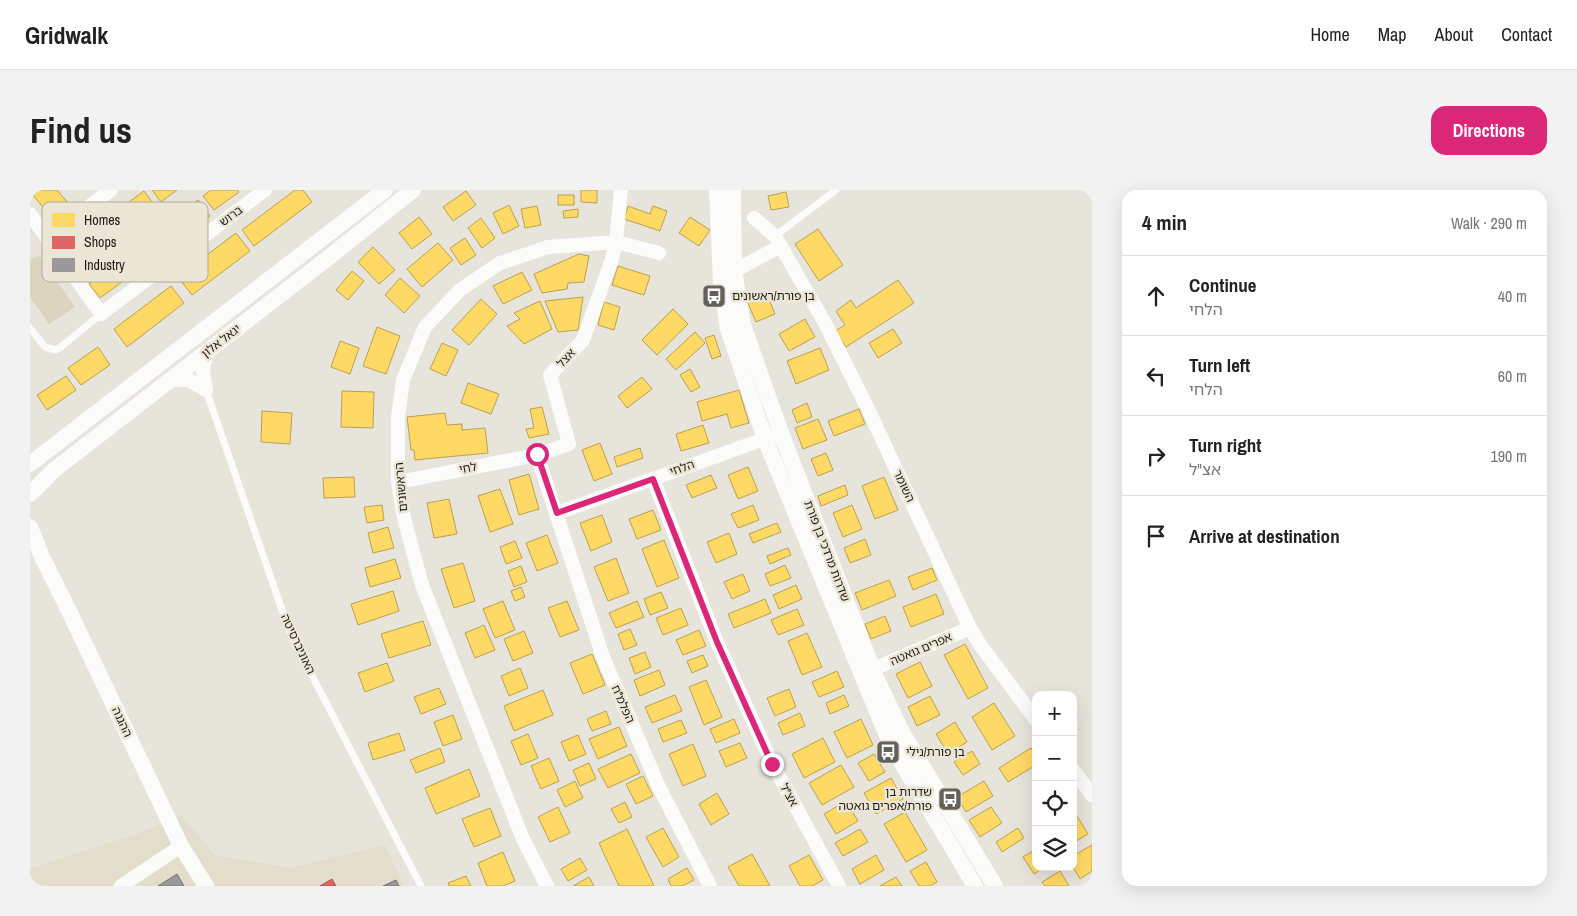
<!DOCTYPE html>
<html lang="en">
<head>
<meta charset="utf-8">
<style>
	:root { --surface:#fff; --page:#f2f2f2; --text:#222; --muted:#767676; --line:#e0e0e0; --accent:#db2777 }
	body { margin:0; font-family:"Archivo Narrow","Noto Sans Hebrew",sans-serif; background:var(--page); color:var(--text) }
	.controls { position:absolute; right:15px; bottom:15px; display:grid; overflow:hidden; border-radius:10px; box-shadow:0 5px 20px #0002 }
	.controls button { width:45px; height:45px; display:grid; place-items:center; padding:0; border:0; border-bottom:1px solid var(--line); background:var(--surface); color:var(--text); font:25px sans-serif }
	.stop { position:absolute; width:15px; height:15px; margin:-11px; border:4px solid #db2777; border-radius:50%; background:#fff }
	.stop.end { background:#db2777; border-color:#fff; box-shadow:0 1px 5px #0008 }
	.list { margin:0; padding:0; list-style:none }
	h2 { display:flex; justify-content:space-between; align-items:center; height:65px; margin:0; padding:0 20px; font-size:21px }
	h2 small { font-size:16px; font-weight:400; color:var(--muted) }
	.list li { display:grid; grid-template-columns:32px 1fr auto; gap:15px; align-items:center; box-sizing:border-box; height:80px; padding:0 20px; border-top:1px solid var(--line) }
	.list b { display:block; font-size:19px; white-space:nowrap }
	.list p { margin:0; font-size:16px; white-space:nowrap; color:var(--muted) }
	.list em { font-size:16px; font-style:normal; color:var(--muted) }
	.icon { flex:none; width:28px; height:28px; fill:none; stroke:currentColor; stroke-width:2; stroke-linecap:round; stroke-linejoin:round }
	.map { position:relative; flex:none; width:1062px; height:696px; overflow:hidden; border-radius:15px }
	header { display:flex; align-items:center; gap:30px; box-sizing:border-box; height:70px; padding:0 25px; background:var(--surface); border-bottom:1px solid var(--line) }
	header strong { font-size:24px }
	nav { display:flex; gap:28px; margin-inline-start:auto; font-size:18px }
	.intro { display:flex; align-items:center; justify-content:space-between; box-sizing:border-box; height:120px; padding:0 30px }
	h1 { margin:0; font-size:35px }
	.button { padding:12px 22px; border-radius:15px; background:var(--accent); color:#fff; font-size:18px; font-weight:700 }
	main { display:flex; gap:30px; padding:0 30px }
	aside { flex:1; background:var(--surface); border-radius:15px; box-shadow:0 5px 20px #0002 }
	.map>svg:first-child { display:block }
</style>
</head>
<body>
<header>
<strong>Gridwalk</strong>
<nav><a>Home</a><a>Map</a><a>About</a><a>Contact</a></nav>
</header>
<div class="intro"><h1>Find us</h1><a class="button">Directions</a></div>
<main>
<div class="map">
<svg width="1062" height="696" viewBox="0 0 1062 696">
	<rect width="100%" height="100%" fill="#e7e4dc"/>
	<!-- built -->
	<path fill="#e3ddcc" d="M151 625 185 665 260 678 355 655 374 696H0V679L115 641Z"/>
	<!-- green -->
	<path fill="#dcd4bf" d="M9 65 45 117 19 134 0 107V70Z"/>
	<!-- homes -->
	<path fill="#ffd966" stroke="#bba04e" d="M9 0H27L42 18 25 32 3 5Z
		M122 0H147L131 12Z
		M181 0H207L209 2 184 20 173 6Z
		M265 0H273L282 12 224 56 212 40Z
		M551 0H567V13L551 12Z
		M114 1 125 16 104 32 92 17Z
		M436 1 446 15 423 31 413 17Z
		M756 2 759 17 741 20 738 6Z
		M528 5H544V15H528Z
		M168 10 180 26 155 45 143 29Z
		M479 15 489 36 473 44 463 23Z
		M507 16 511 35 495 38 491 19Z
		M598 16 620 24 623 16 637 21 630 41 594 29Z
		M548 19V27L534 28 533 21Z
		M389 27 402 44 382 59 369 43Z
		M660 27 680 40 669 56 649 43Z
		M451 28 465 48 452 58 438 38Z
		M788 39 813 75 789 91 765 54Z
		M206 43 220 61 162 105 148 87Z
		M435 48 446 65 431 75 420 58Z
		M408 53 423 70 392 97 377 79Z
		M343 57 365 80 349 94 328 72Z
		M549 64 559 66 554 92 538 93 537 99 512 103 504 84Z
		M588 76 620 86 614 105 582 95Z
		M80 77 92 92 70 108 59 94Z
		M322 81 334 91 318 110 306 100Z
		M492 82 502 100 473 114 463 96Z
		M370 88 390 106 374 123 355 105Z
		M868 90 884 113 816 157 805 141 815 135 806 121 821 110 826 118Z
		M141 96 154 113 97 157 84 139Z
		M736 102 745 124 726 132 716 109Z
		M553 107 548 140 528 142 515 111Z
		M451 109 467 124 439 155 422 140Z
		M510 111 522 139 494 154 477 136 490 129 484 123Z
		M574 112 590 117 584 140 568 135Z
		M643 119 658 134 627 165 612 150Z
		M775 129 785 147 759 161 749 144Z
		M347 137 370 146 356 184 333 176Z
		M863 139 872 153 848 168 839 153Z
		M665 142 675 153 646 180 636 169Z
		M684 145 691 166 682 169 675 148Z
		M310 151 329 158 320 184 301 177Z
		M412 153 428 160 416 186 400 179Z
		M68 157 80 175 51 195 38 178Z
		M790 158 799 180 766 194 757 171Z
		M660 179 670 197 661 202 650 185Z
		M36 186 46 200 17 220 7 205Z
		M612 187 622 199 597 218 588 206Z
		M438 193 469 204 461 224 431 213Z
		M709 200 719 233 701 238 697 224 672 231 667 212Z
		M312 201 344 202 343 238 311 237Z
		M777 213 782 227 767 233 762 220Z
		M512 217 519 244 499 248 496 239 504 238 500 219Z
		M829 219 835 234 804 246 798 231Z
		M232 221 262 223 260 254 231 252Z
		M415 223 417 235 432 234V240L455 238 458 263 385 270 384 260H381L377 227Z
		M788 229 797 250 773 259 765 238Z
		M673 235 679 253 651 261 646 244Z
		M570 253 582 284 564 291 552 260Z
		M610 258 613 268 587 277 584 267Z
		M796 263 803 280 788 286 781 269Z
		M718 277 728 301 708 309 698 285Z
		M499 284 509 319 489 325 479 290Z
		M681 285 687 298 662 308 656 295Z
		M324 287 325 307 294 308 293 288Z
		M854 287 868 320 845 329 832 296Z
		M815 295 818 305 791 316 788 306Z
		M470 299 483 334 460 342 448 306Z
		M419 309 427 344 404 348 397 313Z
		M352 315 354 330 337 333 334 317Z
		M723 315 729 330 708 338 701 324Z
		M822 315 832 339 813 347 803 323Z
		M623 320 631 340 607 349 599 329Z
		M572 325 582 352 561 361 550 333Z
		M747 333 751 342 723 353 719 344Z
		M358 337 364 358 343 363 338 343Z
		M699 343 707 364 686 373 677 352Z
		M517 345 528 373 507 381 496 353Z
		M835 349 841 365 820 373 814 358Z
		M634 350 649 388 627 397 612 359Z
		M485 351 492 368 476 374 470 357Z
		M758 358 761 365 740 374 737 366Z
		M586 368 599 403 578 411 564 377Z
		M365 369 371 388 340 397 335 378Z
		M433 373 445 411 424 418 411 379Z
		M755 375 761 388 740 396 735 384Z
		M491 376 497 392 484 397 478 381Z
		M902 378 907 390 883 400 878 387Z
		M713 384 720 401 702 409 694 392Z
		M859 390 866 406 832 420 825 403Z
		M766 395 772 409 749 419 743 405Z
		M491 397 495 407 485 411 481 401Z
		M363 401 369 421 328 435 321 414Z
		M631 402 638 418 620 425 614 409Z
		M906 404 914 424 881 437 873 417Z
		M735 409 741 423 704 438 698 424Z
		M473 411 485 440 465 448 453 419Z
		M537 411 549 440 530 447 518 418Z
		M607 411 614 427 586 438 579 423Z
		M651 418 658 435 633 445 626 428Z
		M767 419 774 435 748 445 741 430Z
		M855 426 861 441 841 449 835 434Z
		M393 431 401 455 359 468 351 444Z
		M454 435 465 460 445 468 435 443Z
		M600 439 607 455 594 460 588 444Z
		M669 440 676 456 653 465 646 450Z
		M494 441 503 463 483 471 474 449Z
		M777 443 792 477 772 485 758 451Z
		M935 454 958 498 938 509 914 465Z
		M615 462 621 477 605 484 599 468Z
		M562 464 575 495 553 504 540 473Z
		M673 465 678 476 662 483 657 471Z
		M890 472 902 496 878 508 866 484Z
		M357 473 364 491 335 502 328 483Z
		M490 478 498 498 479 506 471 486Z
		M629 480 635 495 610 506 604 490Z
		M807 481 814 497 789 507 782 492Z
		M676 490 692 527 674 535 659 497Z
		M409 498 416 514 391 524 384 507Z
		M759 499 766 517 745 526 737 508Z
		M513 500 523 525 484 541 474 516Z
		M645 505 652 521 622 533 615 517Z
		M814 505 819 516 800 524 796 513Z
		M900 506 910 525 887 536 878 517Z
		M964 513 985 546 962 560 942 527Z
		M576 521 581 534 562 541 557 529Z
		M770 523 775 536 753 545 748 533Z
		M423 525 432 549 413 556 404 532Z
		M704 529 710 543 686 553 680 539Z
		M831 529 843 555 817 568 804 542Z
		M651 530 657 543 633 552 628 539Z
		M925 532 937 552 918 564 906 544Z
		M589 537 597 556 568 569 559 549Z
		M369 543 375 560 343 570 338 553Z
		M498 544 508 568 491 575 481 551Z
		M548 545 556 564 539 571 531 552Z
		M793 548 805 572 774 588 762 564Z
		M710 553 717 568 696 577 689 561Z
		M663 554 676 586 653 596 639 564Z
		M410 558 415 572 386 583 380 570Z
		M1001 558 1006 566V575L978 592 969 578Z
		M942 561 950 574 933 585 924 572Z
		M601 564 610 583 578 598 568 579Z
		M844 564 855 582 839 591 828 573Z
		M519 568 529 591 511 599 501 576Z
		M559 573 566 589 550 596 543 580Z
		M811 575 824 597 792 615 779 593Z
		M439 579 450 606 406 624 395 598Z
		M613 586 623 606 606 614 596 594Z
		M861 588 873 609 846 624 834 603Z
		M545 591 553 608 535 617 527 600Z
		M954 591 963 606 936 622 927 607Z
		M687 603 699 624 681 635 669 614Z
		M816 611 828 631 806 644 794 624Z
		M595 612 602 627 589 633 581 619Z
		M528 617 540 643 520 652 508 627Z
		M961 617 972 633 950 647 939 630Z
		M460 618 471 646 444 657 432 629Z
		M875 622 897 660 876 672 854 634Z
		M1047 626 1058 644 1043 653V629Z
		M633 638 649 667 633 677 616 647Z
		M988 638 994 648 972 662 966 652Z
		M597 639 624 696H589L569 653Z
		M830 639 838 652 813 666 805 653Z
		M1062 655V681L1050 689 1043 677V666Z
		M1006 659V677H1015L1004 684 993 667Z
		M473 662 485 691 473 696H457L448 673Z
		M722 664 740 696H709L698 677Z
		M779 665 793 690 782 696H770L759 676Z
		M846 665 854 680 830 694 822 679Z
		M550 668 557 680 538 691 531 679Z
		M896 672 907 692 900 696H889L880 681Z
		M657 678 664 690 652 696H641L638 689Z
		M1030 681 1039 696H1015L1012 692Z
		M436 686 441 696H419L418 693Z
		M559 687 564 696H543Z
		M866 687 872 696H850Z"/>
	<!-- shops -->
	<path fill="#e06666" stroke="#a6504e" d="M302 689 306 696H290Z"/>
	<!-- industry -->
	<path fill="#999" stroke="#747372" d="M147 684 154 696H128Z
		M366 690 369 696H353Z"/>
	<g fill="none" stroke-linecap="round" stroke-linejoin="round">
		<!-- service -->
		<path stroke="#fbfbfa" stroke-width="7" d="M745 46 806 0
			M0 138 15 157 26 160 32 156 71 124
			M176 200 260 443 391 696"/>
		<!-- minor -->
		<path stroke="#fbfbfa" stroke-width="14" d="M0 24 71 124 235 0
			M724 28 745 46 796 135 838 219 940 438 951 456 1006 530
			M17 48 81 0
			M704 81 751 56
			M140 190H159L176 200
			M176 200 173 181 176 163
			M507 265 573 467 629 597 680 696
			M623 289 687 452 742 573 809 696
			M368 292 507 265 539 254 520 185 553 150 582 69 586 52 591 0
			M527 323 751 243
			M843 479 940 438
			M1043 580 1062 605
			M91 696 151 656
			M517 696 493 649 392 395 374 328 368 292V226L373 190 395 137 430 100 470 73 518 57 586 52 629 63"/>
		<!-- tertiary -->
		<path stroke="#fbfbfa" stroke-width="16" d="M687 0 691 93 698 139 735 249 860 553 945 696
			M703 0 704 79 713 135 751 243 847 490 873 544 965 696
			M0 274 355 0
			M0 304 24 280 298 68 383 0
			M0 337 12 367 39 421 151 656 176 696"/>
	</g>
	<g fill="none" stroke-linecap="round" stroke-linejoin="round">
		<!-- route -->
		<path stroke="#db2777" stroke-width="6" d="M507 264 527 323 623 289 687 452 742 574"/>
	</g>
	<!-- icons -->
	<defs>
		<g id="bus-square" transform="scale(1.25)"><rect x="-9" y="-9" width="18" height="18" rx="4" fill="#64615b" stroke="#ece6d7"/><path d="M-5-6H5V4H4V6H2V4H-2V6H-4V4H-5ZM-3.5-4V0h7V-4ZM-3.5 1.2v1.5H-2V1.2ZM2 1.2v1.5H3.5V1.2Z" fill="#fff"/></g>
	</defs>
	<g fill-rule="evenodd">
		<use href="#bus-square" x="684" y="106"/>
		<use href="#bus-square" x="858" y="562"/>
		<use href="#bus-square" x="920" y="609"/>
	</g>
	<g text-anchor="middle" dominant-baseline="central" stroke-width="5" stroke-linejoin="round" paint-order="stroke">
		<!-- street labels -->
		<g font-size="12" fill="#1d1b16" stroke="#ece6d7">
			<text transform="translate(201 26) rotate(-37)">ברוש</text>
			<text transform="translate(191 151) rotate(-38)">יגאל אלון</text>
			<text transform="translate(536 168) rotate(-47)">אצל</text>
			<text transform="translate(438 278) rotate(-11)">לחי</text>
			<text transform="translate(652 278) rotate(-20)">הלחי</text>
			<text transform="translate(874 296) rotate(65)">השומר</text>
			<text transform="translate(371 297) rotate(-95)">הראשונים</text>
			<text transform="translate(797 361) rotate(69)">שדרות מרדכי בן פורת</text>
			<text transform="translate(268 454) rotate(65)">האוניברסיטה</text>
			<text transform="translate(891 459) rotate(-23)">אפרים גואטה</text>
			<text transform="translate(593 514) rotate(66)">הפלמ"ח</text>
			<text transform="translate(92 532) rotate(65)">ההגנה</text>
			<text transform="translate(759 605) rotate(61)">אצ"ל</text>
		</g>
		<!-- poi labels -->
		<g font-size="12" fill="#1d1b16" stroke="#ece6d7" text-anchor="start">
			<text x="702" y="106">בן פורת/ראשונים</text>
			<text x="876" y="562">בן פורת/נילי</text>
			<text x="902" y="602" text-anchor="end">שדרות בן<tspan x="902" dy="14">פורת/אפרים גואטה</tspan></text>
		</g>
	</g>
	<!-- legend -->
	<rect x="12" y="12" width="166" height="80" rx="8" fill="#ece6d7" stroke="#aea99d" stroke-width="1"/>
	<rect x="22" y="23" width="23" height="14" fill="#ffd966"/>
	<rect x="22" y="46" width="23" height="13" fill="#e06666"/>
	<rect x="22" y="68" width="23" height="14" fill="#999"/>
	<g font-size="14" fill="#1d1b16">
		<text x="54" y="35">Homes</text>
		<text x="54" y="57">Shops</text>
		<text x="54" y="80">Industry</text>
	</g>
</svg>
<div class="controls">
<button>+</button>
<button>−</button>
<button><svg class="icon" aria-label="locate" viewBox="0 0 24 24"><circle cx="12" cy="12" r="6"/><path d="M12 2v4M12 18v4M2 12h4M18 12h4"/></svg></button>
<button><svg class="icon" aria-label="layers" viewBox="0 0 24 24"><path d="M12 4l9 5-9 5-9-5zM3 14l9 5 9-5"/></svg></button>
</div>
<div class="stop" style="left:507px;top:264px"></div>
<div class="stop end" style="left:742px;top:574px"></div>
</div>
<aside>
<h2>4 min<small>Walk · 290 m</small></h2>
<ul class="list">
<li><svg class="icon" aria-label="ahead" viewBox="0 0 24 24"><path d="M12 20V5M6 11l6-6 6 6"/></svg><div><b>Continue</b><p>הלחי</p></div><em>40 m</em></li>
<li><svg class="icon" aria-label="left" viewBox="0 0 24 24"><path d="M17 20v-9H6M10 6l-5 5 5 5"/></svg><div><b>Turn left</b><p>הלחי</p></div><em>60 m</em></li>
<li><svg class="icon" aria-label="right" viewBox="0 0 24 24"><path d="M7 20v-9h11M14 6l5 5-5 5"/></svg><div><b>Turn right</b><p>אצ&quot;ל</p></div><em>190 m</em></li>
<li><svg class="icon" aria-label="arrive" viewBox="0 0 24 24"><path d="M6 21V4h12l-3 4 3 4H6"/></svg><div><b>Arrive at destination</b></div></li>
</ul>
</aside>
</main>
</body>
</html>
